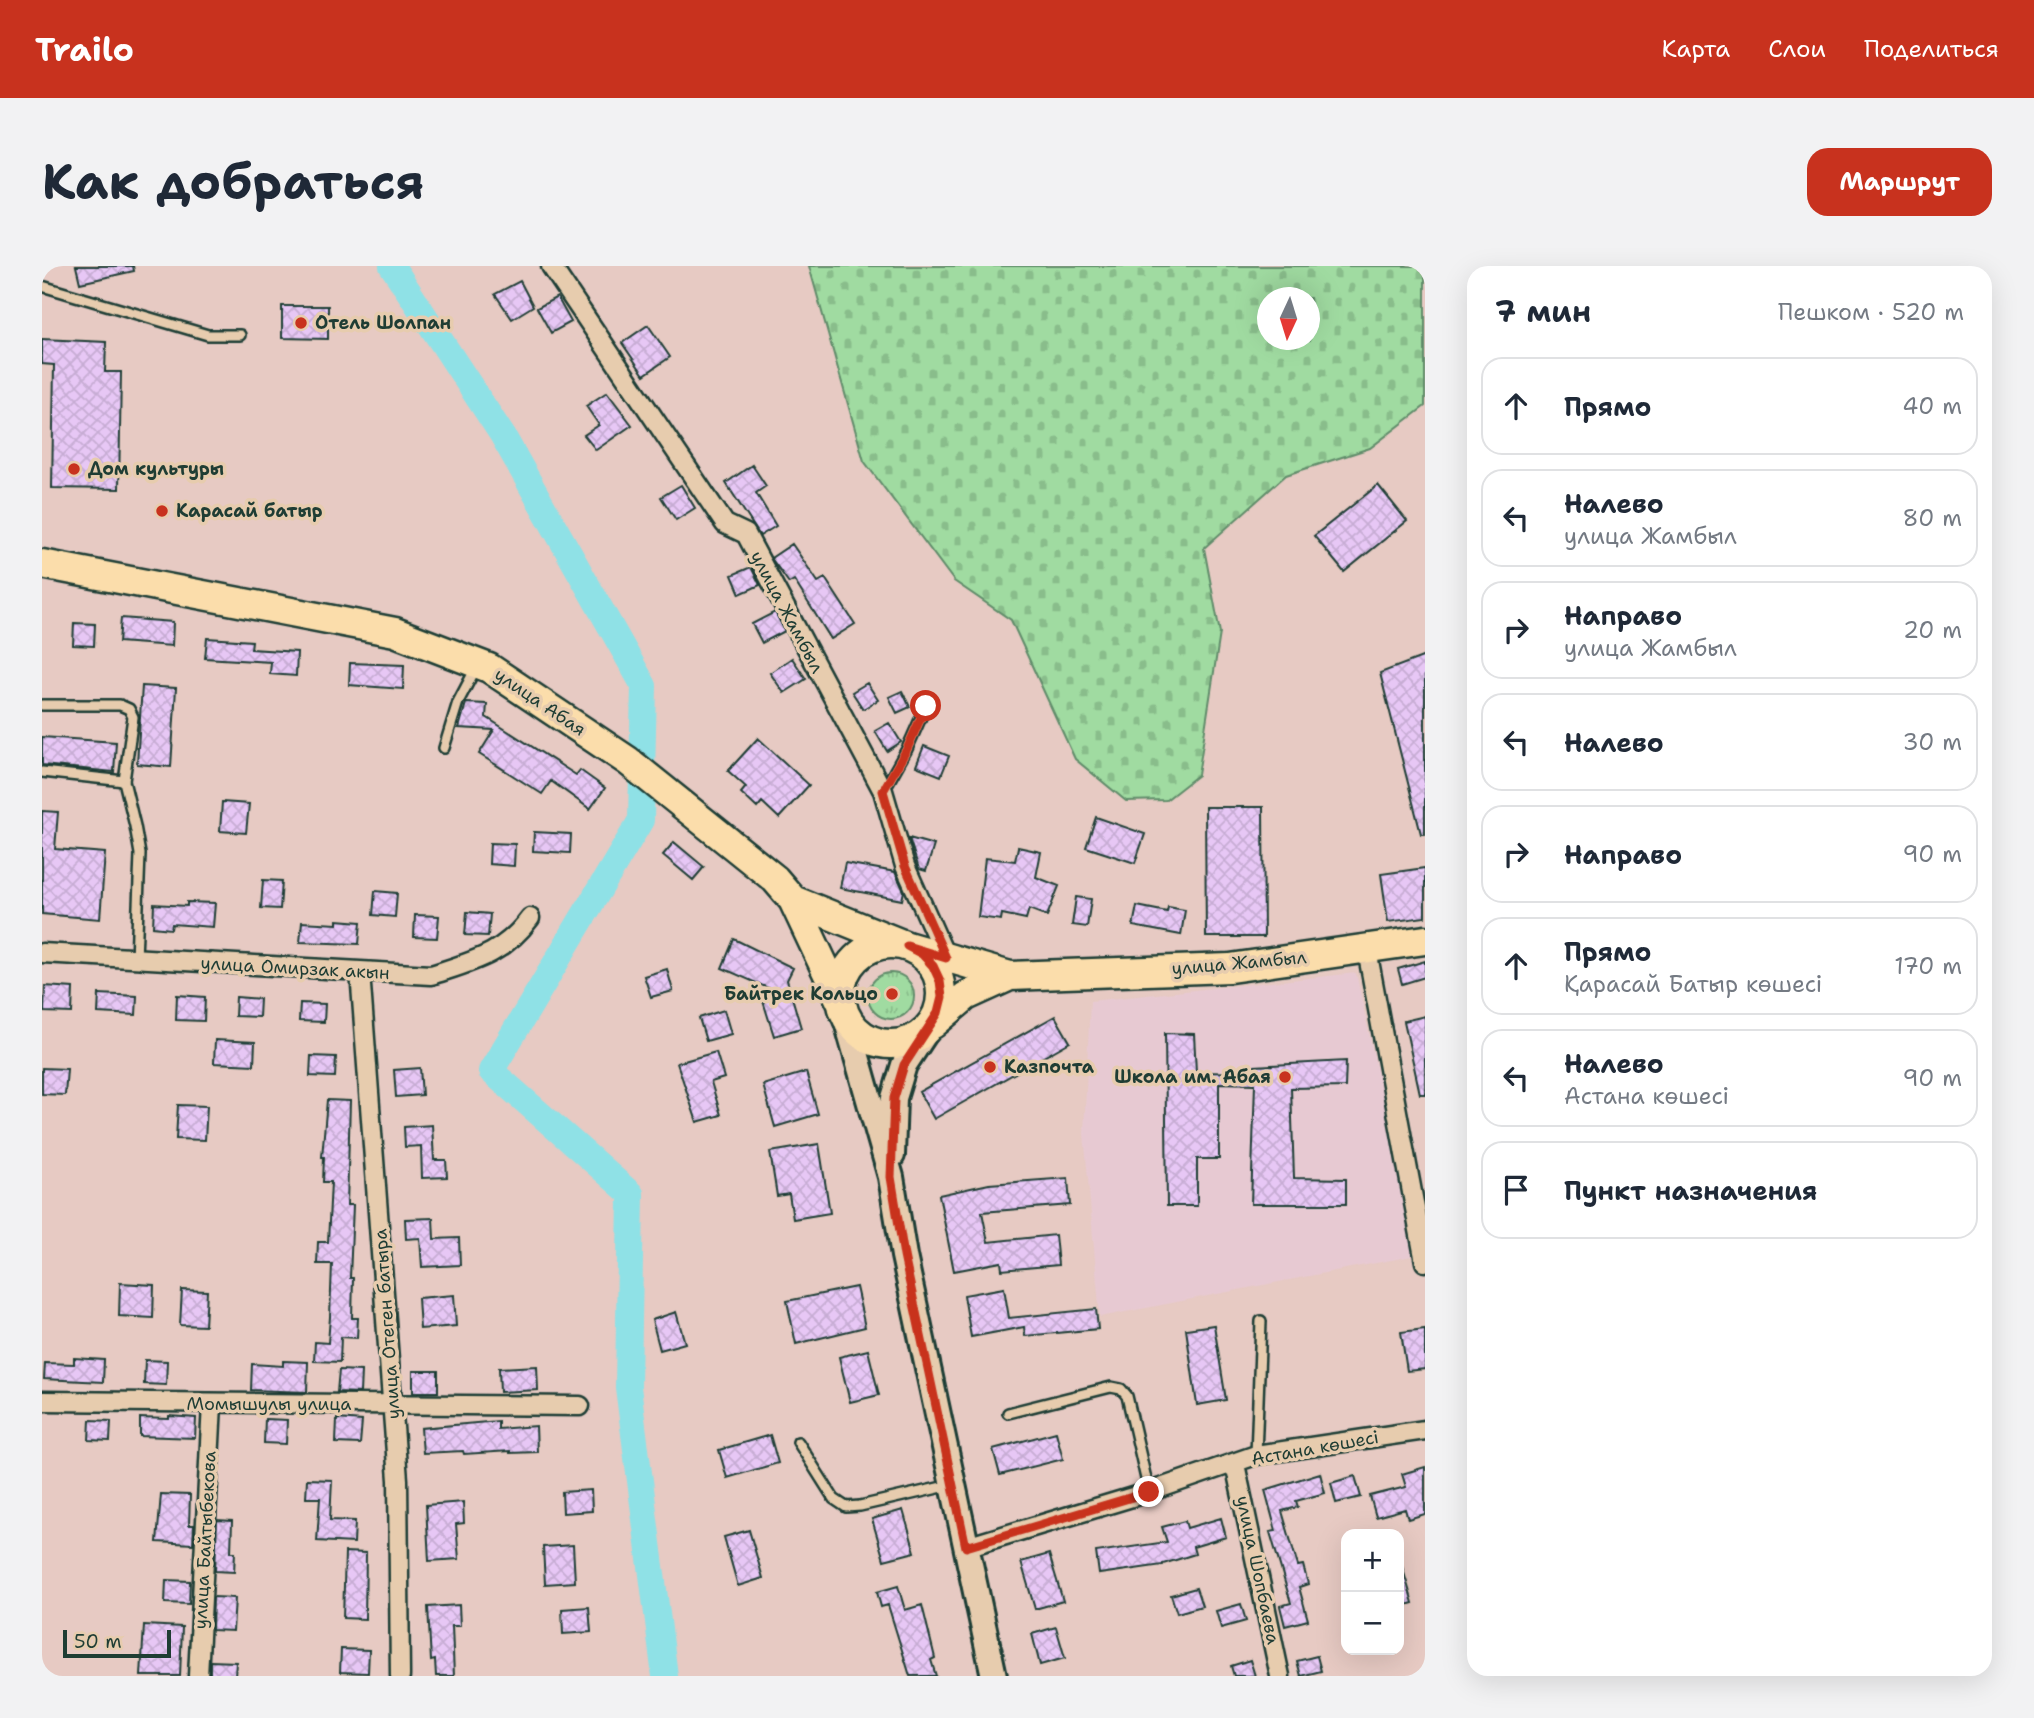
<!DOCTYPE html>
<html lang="ru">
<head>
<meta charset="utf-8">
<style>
	:root { --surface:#fff; --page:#f2f2f3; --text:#1f2937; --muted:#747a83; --line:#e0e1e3; --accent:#c8321e }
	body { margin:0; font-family:"Shantell Sans",sans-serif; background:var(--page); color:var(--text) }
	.controls { position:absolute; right:21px; bottom:21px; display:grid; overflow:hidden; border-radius:14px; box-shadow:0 7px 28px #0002 }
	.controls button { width:63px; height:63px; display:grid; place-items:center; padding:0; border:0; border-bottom:2px solid var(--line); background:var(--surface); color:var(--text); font:35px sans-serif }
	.compass { position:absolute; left:1215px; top:21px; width:63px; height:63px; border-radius:50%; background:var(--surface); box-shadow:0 7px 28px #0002; rotate:184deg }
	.scale { position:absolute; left:21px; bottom:18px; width:108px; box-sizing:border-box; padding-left:7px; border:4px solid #1f3d34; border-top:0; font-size:19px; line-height:24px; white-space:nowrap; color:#1f3d34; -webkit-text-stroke:5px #e7ccae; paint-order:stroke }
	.stop { position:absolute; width:21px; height:21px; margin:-16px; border:5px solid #c8321e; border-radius:50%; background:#fff }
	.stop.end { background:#c8321e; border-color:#fff; box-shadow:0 2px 7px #0008 }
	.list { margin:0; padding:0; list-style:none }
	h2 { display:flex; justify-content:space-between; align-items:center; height:91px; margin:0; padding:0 28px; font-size:30px }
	h2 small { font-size:23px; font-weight:400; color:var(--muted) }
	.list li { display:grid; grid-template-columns:46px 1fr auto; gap:21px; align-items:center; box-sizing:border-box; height:98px; margin:0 14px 14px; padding:0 14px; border:2px solid var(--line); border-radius:21px }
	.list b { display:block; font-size:26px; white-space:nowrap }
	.list p { margin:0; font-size:23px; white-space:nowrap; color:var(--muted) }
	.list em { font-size:23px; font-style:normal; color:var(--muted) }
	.icon { flex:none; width:38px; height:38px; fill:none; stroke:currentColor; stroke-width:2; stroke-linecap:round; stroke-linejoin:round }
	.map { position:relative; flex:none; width:1383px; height:1410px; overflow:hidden; border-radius:21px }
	header { display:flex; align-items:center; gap:42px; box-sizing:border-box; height:98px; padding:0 35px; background:var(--accent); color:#fff }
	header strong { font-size:33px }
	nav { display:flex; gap:38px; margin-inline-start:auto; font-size:24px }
	.intro { display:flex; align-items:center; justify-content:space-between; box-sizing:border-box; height:168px; padding:0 42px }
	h1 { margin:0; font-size:49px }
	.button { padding:18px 32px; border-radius:21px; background:var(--accent); color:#fff; font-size:24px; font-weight:700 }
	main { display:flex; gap:42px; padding:0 42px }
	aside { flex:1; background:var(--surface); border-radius:21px; box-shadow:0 7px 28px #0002 }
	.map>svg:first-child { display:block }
</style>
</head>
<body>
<header>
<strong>Trailo</strong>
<nav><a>Карта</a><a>Слои</a><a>Поделиться</a></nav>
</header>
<div class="intro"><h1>Как добраться</h1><a class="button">Маршрут</a></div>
<main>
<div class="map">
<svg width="1383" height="1410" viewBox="0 0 1383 1410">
	<defs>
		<pattern id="grass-tufts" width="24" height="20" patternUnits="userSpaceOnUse" patternTransform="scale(1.75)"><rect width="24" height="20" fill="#a0dba1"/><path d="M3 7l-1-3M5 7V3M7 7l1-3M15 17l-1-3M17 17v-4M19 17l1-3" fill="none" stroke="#89bd8b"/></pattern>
		<pattern id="cemetery-stones" width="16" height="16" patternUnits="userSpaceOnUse" patternTransform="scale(1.75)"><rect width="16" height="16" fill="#a0dba1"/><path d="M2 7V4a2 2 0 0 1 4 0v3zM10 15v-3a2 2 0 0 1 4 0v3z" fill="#89bd8b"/></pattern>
		<pattern id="building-cross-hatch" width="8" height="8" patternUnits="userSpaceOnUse" patternTransform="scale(1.75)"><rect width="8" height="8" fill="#e7c7f5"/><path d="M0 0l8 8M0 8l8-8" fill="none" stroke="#c6acd3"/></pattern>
	</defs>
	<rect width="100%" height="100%" fill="#e7cac3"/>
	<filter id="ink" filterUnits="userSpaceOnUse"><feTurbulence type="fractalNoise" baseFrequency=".0143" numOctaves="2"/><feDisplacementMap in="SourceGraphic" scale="14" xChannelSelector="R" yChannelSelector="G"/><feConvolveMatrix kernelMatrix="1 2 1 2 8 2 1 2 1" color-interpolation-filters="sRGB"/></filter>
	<g filter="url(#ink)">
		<!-- built -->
		<path fill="#e7c9d2" d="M1314 707 1375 989 1058 1051 1042 867 1048 735Z"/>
		<!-- grass -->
		<path fill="url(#grass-tufts)" stroke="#608c6a" stroke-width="2" d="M826 730a23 23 0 1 1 46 0a23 23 0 1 1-46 0Z"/>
		<!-- cemetery -->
		<path fill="url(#cemetery-stones)" stroke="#608c6a" stroke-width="2" fill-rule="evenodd" d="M767 0H1383V140L1328 182 1244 209 1162 282 1178 367 1156 509 1124 534 1084 535 1033 493 969 354 912 315 822 195ZM1226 32H1268V74H1226Z"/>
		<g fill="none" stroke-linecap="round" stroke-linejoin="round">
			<!-- river -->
			<path stroke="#8fe1e6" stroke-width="26" d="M350 0 461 170 602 420 599 554 449 805 589 928 586 1121 623 1410"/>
		</g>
		<!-- building -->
		<path fill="url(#building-cross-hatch)" stroke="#1f3d34" stroke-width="2" d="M34 0H91L92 5 38 17Z
			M478 15 491 40 470 53 453 28Z
			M515 31 529 56 509 67 495 42Z
			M240 40H286V73L240 72Z
			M606 59 628 91 602 109 580 77Z
			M0 73 64 76 63 106H79L77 223 10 222 12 99 0 98Z
			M565 126 590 159 554 184 542 169 557 159 544 140Z
			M710 199 724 220 714 227 734 260 718 270 684 217Z
			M639 219 653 242 634 254 619 231Z
			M1336 219 1365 255 1302 306 1272 270Z
			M750 278 776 316 783 312 813 358 789 373 752 314 747 317 729 292Z
			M709 301 718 319 698 328 690 309Z
			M733 346 743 365 720 377 710 358Z
			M79 352 131 356 130 380 77 376Z
			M32 357 53 358 52 380 31 379Z
			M165 372 210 375 209 383 255 386 254 410 228 408 229 396 163 392Z
			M1383 390V568H1379L1338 407Z
			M750 392 764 413 742 427 728 407Z
			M308 397 362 399 361 423 307 419Z
			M825 417 836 434 821 443 810 426Z
			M100 420 134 422 129 501 95 498Z
			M860 425 868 441 855 447 847 431Z
			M424 437 445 438 444 451 534 509 538 504 563 522 548 543 509 515 500 528 437 488 452 464 417 462Z
			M847 457 859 476 845 485 833 465Z
			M0 471 74 476 72 506 0 499Z
			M716 472 767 519 737 552 720 536 715 542 699 527 704 521 686 505Z
			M882 480 907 490 899 510 874 500Z
			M180 536 207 538 204 567 178 565Z
			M1163 541H1221L1222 671H1164Z
			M0 545 16 546 13 583 63 587 58 653 0 648Z
			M1054 551 1103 568 1093 597 1044 581Z
			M492 566 529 568 528 587 491 585Z
			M867 572 892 579 884 605 877 603Z
			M632 576 662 601 651 614 621 589Z
			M448 577 473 578 472 600 447 598Z
			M976 581 999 586 994 611 1017 620 1005 650 987 643 984 653 960 648 959 654 936 651 943 592 973 595Z
			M803 597 853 606 862 625 860 634 798 622Z
			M1383 602V651L1346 656 1339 608Z
			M221 614 240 615 238 643 219 642Z
			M333 625 355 627 353 651 331 649Z
			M1034 631 1049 633 1045 661 1030 659Z
			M145 636 173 637 171 661 130 658 129 663 111 661 112 638 145 640Z
			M1095 640 1125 646 1126 641 1143 644 1139 669 1091 660Z
			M425 646 448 648 446 670 423 669Z
			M373 649 397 650 395 672 372 671Z
			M295 654 319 656 317 678 258 676 260 656 295 658Z
			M692 673 751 702 745 714 759 762 732 770 721 735 742 729 680 702Z
			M1383 695V711L1360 718 1356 703Z
			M625 703 631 725 609 731 602 710Z
			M3 720 31 722 30 747 2 746Z
			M57 728 95 730 94 749 56 747Z
			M135 729 163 731 162 755 134 754Z
			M194 731 218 733 217 751 193 750Z
			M258 737 283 738 282 756 257 755Z
			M682 744 689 768 664 775 657 752Z
			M1013 750 1028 776 892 853 877 826Z
			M1383 750V828H1378L1362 755Z
			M1123 767 1152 768 1154 806 1213 807V800L1304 795 1303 821 1249 822 1252 912 1304 913V938H1209L1213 818 1177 817V893H1155V940H1125Z
			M173 774 213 776 212 799 172 797Z
			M674 786 682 812 669 816 679 849 655 856 635 797Z
			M269 790 294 791 293 811 268 810Z
			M0 802 25 803 23 829 0 828Z
			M378 802 380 829 354 831 352 804Z
			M764 806 776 848 733 861 721 819Z
			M285 834 308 835 305 939H311L308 1012H311L310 1052H316L315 1072 299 1071 298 1096 272 1095 273 1076 286 1077 288 1051 290 998H275L276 976H286L289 916H281L282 891H280Z
			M136 839 165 840 163 874 134 873Z
			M390 859 392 894H404L405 911 380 912 379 880 363 881 362 861Z
			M777 878 788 947 751 953 747 928 735 930 728 886Z
			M1026 912 1028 939 940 946 946 976 1013 969 1016 999 960 1004 959 996 912 1005 897 929 947 918Z
			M391 952 392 973 417 972 418 999 380 1001 378 972 364 973 363 953Z
			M78 1017 112 1019 111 1052 77 1050Z
			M814 1021 823 1061 754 1078 745 1035Z
			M962 1022 967 1052 1054 1043 1056 1063 983 1070 982 1061 929 1071 922 1029Z
			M140 1024 165 1025 163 1060 138 1059Z
			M412 1029 414 1060 378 1063 376 1032Z
			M634 1046 643 1077 618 1084 610 1054Z
			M1172 1059 1184 1134 1155 1139 1144 1063Z
			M1383 1063V1103L1365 1105 1359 1066Z
			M826 1084 837 1129 808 1136 797 1091Z
			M32 1092 62 1094 61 1116 2 1113 3 1097 32 1098Z
			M103 1094 125 1095 124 1119 102 1118Z
			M241 1095 266 1096 265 1126 209 1124 210 1098 241 1100Z
			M495 1100 496 1124 458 1126 457 1102Z
			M297 1104 319 1105 318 1127 295 1126Z
			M371 1105H396V1126H371Z
			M127 1150 154 1152 153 1172 98 1170V1152L127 1153Z
			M223 1153 245 1154 244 1178 222 1177Z
			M295 1153 320 1155 318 1178 294 1177Z
			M48 1154 69 1155 68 1175 47 1174Z
			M456 1155V1163L494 1160 495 1186 468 1187V1185L422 1188 421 1185 381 1187 379 1162Z
			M1014 1166 1021 1193 958 1209 951 1183Z
			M728 1169 736 1197 685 1212 677 1184Z
			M1383 1201V1248L1366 1253 1363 1243 1334 1251 1328 1230 1364 1221 1360 1208Z
			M1278 1207 1283 1227 1254 1235 1256 1241 1240 1245 1256 1300 1261 1299 1266 1318 1257 1321 1266 1354 1243 1360 1238 1340 1249 1337 1228 1266 1234 1265 1223 1224Z
			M1313 1210 1319 1231 1294 1237 1289 1217Z
			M265 1213 290 1214 288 1254 313 1255 312 1277 275 1275 278 1232H264Z
			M549 1224 550 1245 521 1247 520 1226Z
			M119 1228 148 1229 147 1259H152L151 1278 115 1276Z
			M421 1236 422 1257 414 1258 417 1293 387 1295 384 1239Z
			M861 1244 873 1286 842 1294 830 1253Z
			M1179 1252 1184 1271 1151 1281 1153 1288 1121 1298V1299L1057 1308 1054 1286 1125 1276 1120 1261 1143 1255 1145 1262Z
			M175 1254 190 1255 189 1286H193L192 1306 173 1305Z
			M707 1264 721 1312 696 1320 682 1271Z
			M531 1279 533 1316 503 1318 501 1281Z
			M303 1286 324 1287 323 1353 301 1352Z
			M1007 1288 1021 1335 993 1343 979 1296Z
			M1357 1300H1360L1371 1337 1357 1341Z
			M124 1314 148 1315 147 1338 123 1337Z
			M856 1320 863 1344 880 1339 893 1392 889 1394 894 1410H868L846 1339 839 1341 835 1326Z
			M1154 1322 1160 1340 1135 1347 1129 1329Z
			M171 1331 193 1332 191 1365 170 1364Z
			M1199 1338 1204 1355 1179 1362 1174 1345Z
			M417 1339 418 1360H410L412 1410H394L393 1394 389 1395 386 1341Z
			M547 1341 549 1366 521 1368 520 1343Z
			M102 1359 140 1361 138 1410H99Z
			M1014 1361 1023 1392 998 1399 990 1368Z
			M299 1383 327 1384 326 1407 298 1406Z
			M1275 1390 1279 1405 1259 1410 1255 1395Z
			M1208 1394 1213 1410H1192L1189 1400Z
			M168 1395 194 1396 193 1410H168Z"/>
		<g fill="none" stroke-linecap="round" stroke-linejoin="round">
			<!-- service casing -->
			<g stroke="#1f3d34" stroke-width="14">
				<path id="service" d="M0 20 166 69H198
					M0 439H78L87 443 91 451 82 515 93 560 98 588 94 693
					M402 482 416 436 435 400
					M0 506 82 515
					M842 524 865 483 884 440
					M966 1147 1057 1124 1069 1121 1079 1123 1085 1130 1107 1226
					M756 1176 792 1233 804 1241 818 1240 909 1219
					M1214 1189 1219 1055"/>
			</g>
			<!-- minor casing -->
			<g stroke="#1f3d34" stroke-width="23">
				<path id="minor" d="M509 0 683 258 704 268 841 525 863 600 904 692
					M1325 684 1383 996
					M0 687 389 709C431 695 461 689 488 652
					M318 706 356 1214 358 1410
					M0 1135 538 1140
					M1193 1198 1238 1410
					M924 1281 1107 1226 1214 1189 1383 1164
					M156 1410 170 1138"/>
			</g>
			<!-- secondary casing -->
			<g stroke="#1f3d34" stroke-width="30">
				<path id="secondary" d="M800 738 849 911 862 990 952 1410
					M850 889 852 832 862 799 887 761"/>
			</g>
			<!-- primary casing -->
			<g stroke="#1f3d34" stroke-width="33">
				<path id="primary" d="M0 298 353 366 447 402 586 495 733 613 751 634 800 738
					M751 634 865 680 968 710 1188 702 1383 674
					M799 728a50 50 0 1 1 100 0a50 50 0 1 1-100 0Z
					M891 758 924 730 968 710"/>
			</g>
			<!-- service -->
			<use href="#service" stroke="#e7ccae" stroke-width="9"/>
			<!-- minor -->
			<use href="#minor" stroke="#e7ccae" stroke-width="18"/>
			<!-- secondary -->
			<use href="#secondary" stroke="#e7ccae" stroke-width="24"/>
			<!-- primary -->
			<use href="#primary" stroke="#fbddab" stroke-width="28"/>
		</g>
	</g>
	<g fill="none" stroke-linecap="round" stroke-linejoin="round" filter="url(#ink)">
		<!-- route -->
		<path stroke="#c8321e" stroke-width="9" d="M884 440 865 483 841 525 863 600 904 692 865 680 880 688 891 700 898 715 900 731 896 747 862 799 852 832 849 911 862 990 924 1281 1107 1226"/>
	</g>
	<!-- markers -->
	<g fill="#c8321e" stroke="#e7ccae" stroke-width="2.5">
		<circle cx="259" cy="57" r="7"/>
		<circle cx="32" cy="203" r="7"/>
		<circle cx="120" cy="245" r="7"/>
		<circle cx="850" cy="728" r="7"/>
		<circle cx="948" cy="801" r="7"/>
		<circle cx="1243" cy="811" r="7"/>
	</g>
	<g text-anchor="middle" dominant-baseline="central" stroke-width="7" stroke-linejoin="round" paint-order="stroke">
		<!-- poi labels -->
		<g font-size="18" font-weight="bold" fill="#1f3d34" stroke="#e7ccae" text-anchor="start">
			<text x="273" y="57">Отель Шолпан</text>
			<text x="46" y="203">Дом культуры</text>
			<text x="134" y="245">Карасай батыр</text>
			<text x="836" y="728" text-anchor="end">Байтрек Кольцо</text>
			<text x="962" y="801">Казпочта</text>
			<text x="1229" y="811" text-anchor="end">Школа им. Абая</text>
		</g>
		<!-- street labels -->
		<g font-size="18" fill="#1f3d34" stroke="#e7ccae">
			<text transform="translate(745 346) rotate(62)">улица Жамбыл</text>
			<text transform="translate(498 436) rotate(34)">улица Абая</text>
			<text transform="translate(1197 697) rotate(-5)">улица Жамбыл</text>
			<text transform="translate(253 702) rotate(3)">улица Омирзак акын</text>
			<text transform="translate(345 1058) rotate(-94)">улица Отеген батыра</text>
			<text x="227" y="1138">Момышулы улица</text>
			<text transform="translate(1273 1182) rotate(-10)">Астана көшесі</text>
			<text transform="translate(163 1274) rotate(-87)">улица Байтыбекова</text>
			<text transform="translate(1216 1304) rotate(78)">улица Шопбаева</text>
		</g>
	</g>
</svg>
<div class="controls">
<button>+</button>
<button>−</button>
</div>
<svg class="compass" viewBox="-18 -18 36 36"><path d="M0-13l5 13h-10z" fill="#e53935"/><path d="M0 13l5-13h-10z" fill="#747a83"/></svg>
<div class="scale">50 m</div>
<div class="stop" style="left:884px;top:440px"></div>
<div class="stop end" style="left:1107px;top:1226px"></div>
</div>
<aside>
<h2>7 мин<small>Пешком · 520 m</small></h2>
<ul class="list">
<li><svg class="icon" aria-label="ahead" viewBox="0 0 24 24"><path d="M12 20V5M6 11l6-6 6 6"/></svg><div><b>Прямо</b></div><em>40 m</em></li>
<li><svg class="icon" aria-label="left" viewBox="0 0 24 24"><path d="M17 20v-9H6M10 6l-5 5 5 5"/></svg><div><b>Налево</b><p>улица Жамбыл</p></div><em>80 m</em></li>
<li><svg class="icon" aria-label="right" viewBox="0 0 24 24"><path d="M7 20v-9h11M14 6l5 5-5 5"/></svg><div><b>Направо</b><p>улица Жамбыл</p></div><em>20 m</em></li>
<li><svg class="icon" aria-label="left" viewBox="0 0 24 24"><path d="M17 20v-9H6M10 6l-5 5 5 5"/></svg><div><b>Налево</b></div><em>30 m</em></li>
<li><svg class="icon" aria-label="right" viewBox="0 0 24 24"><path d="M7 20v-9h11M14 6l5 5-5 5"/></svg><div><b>Направо</b></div><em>90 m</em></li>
<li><svg class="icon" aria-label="ahead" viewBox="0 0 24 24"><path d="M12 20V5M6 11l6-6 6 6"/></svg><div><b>Прямо</b><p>Қарасай Батыр көшесі</p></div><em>170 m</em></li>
<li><svg class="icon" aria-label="left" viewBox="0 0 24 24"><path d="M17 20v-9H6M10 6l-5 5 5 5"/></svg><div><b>Налево</b><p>Астана көшесі</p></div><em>90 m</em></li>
<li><svg class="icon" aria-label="arrive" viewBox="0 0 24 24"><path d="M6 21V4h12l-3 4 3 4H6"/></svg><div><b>Пункт назначения</b></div></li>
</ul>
</aside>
</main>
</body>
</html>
